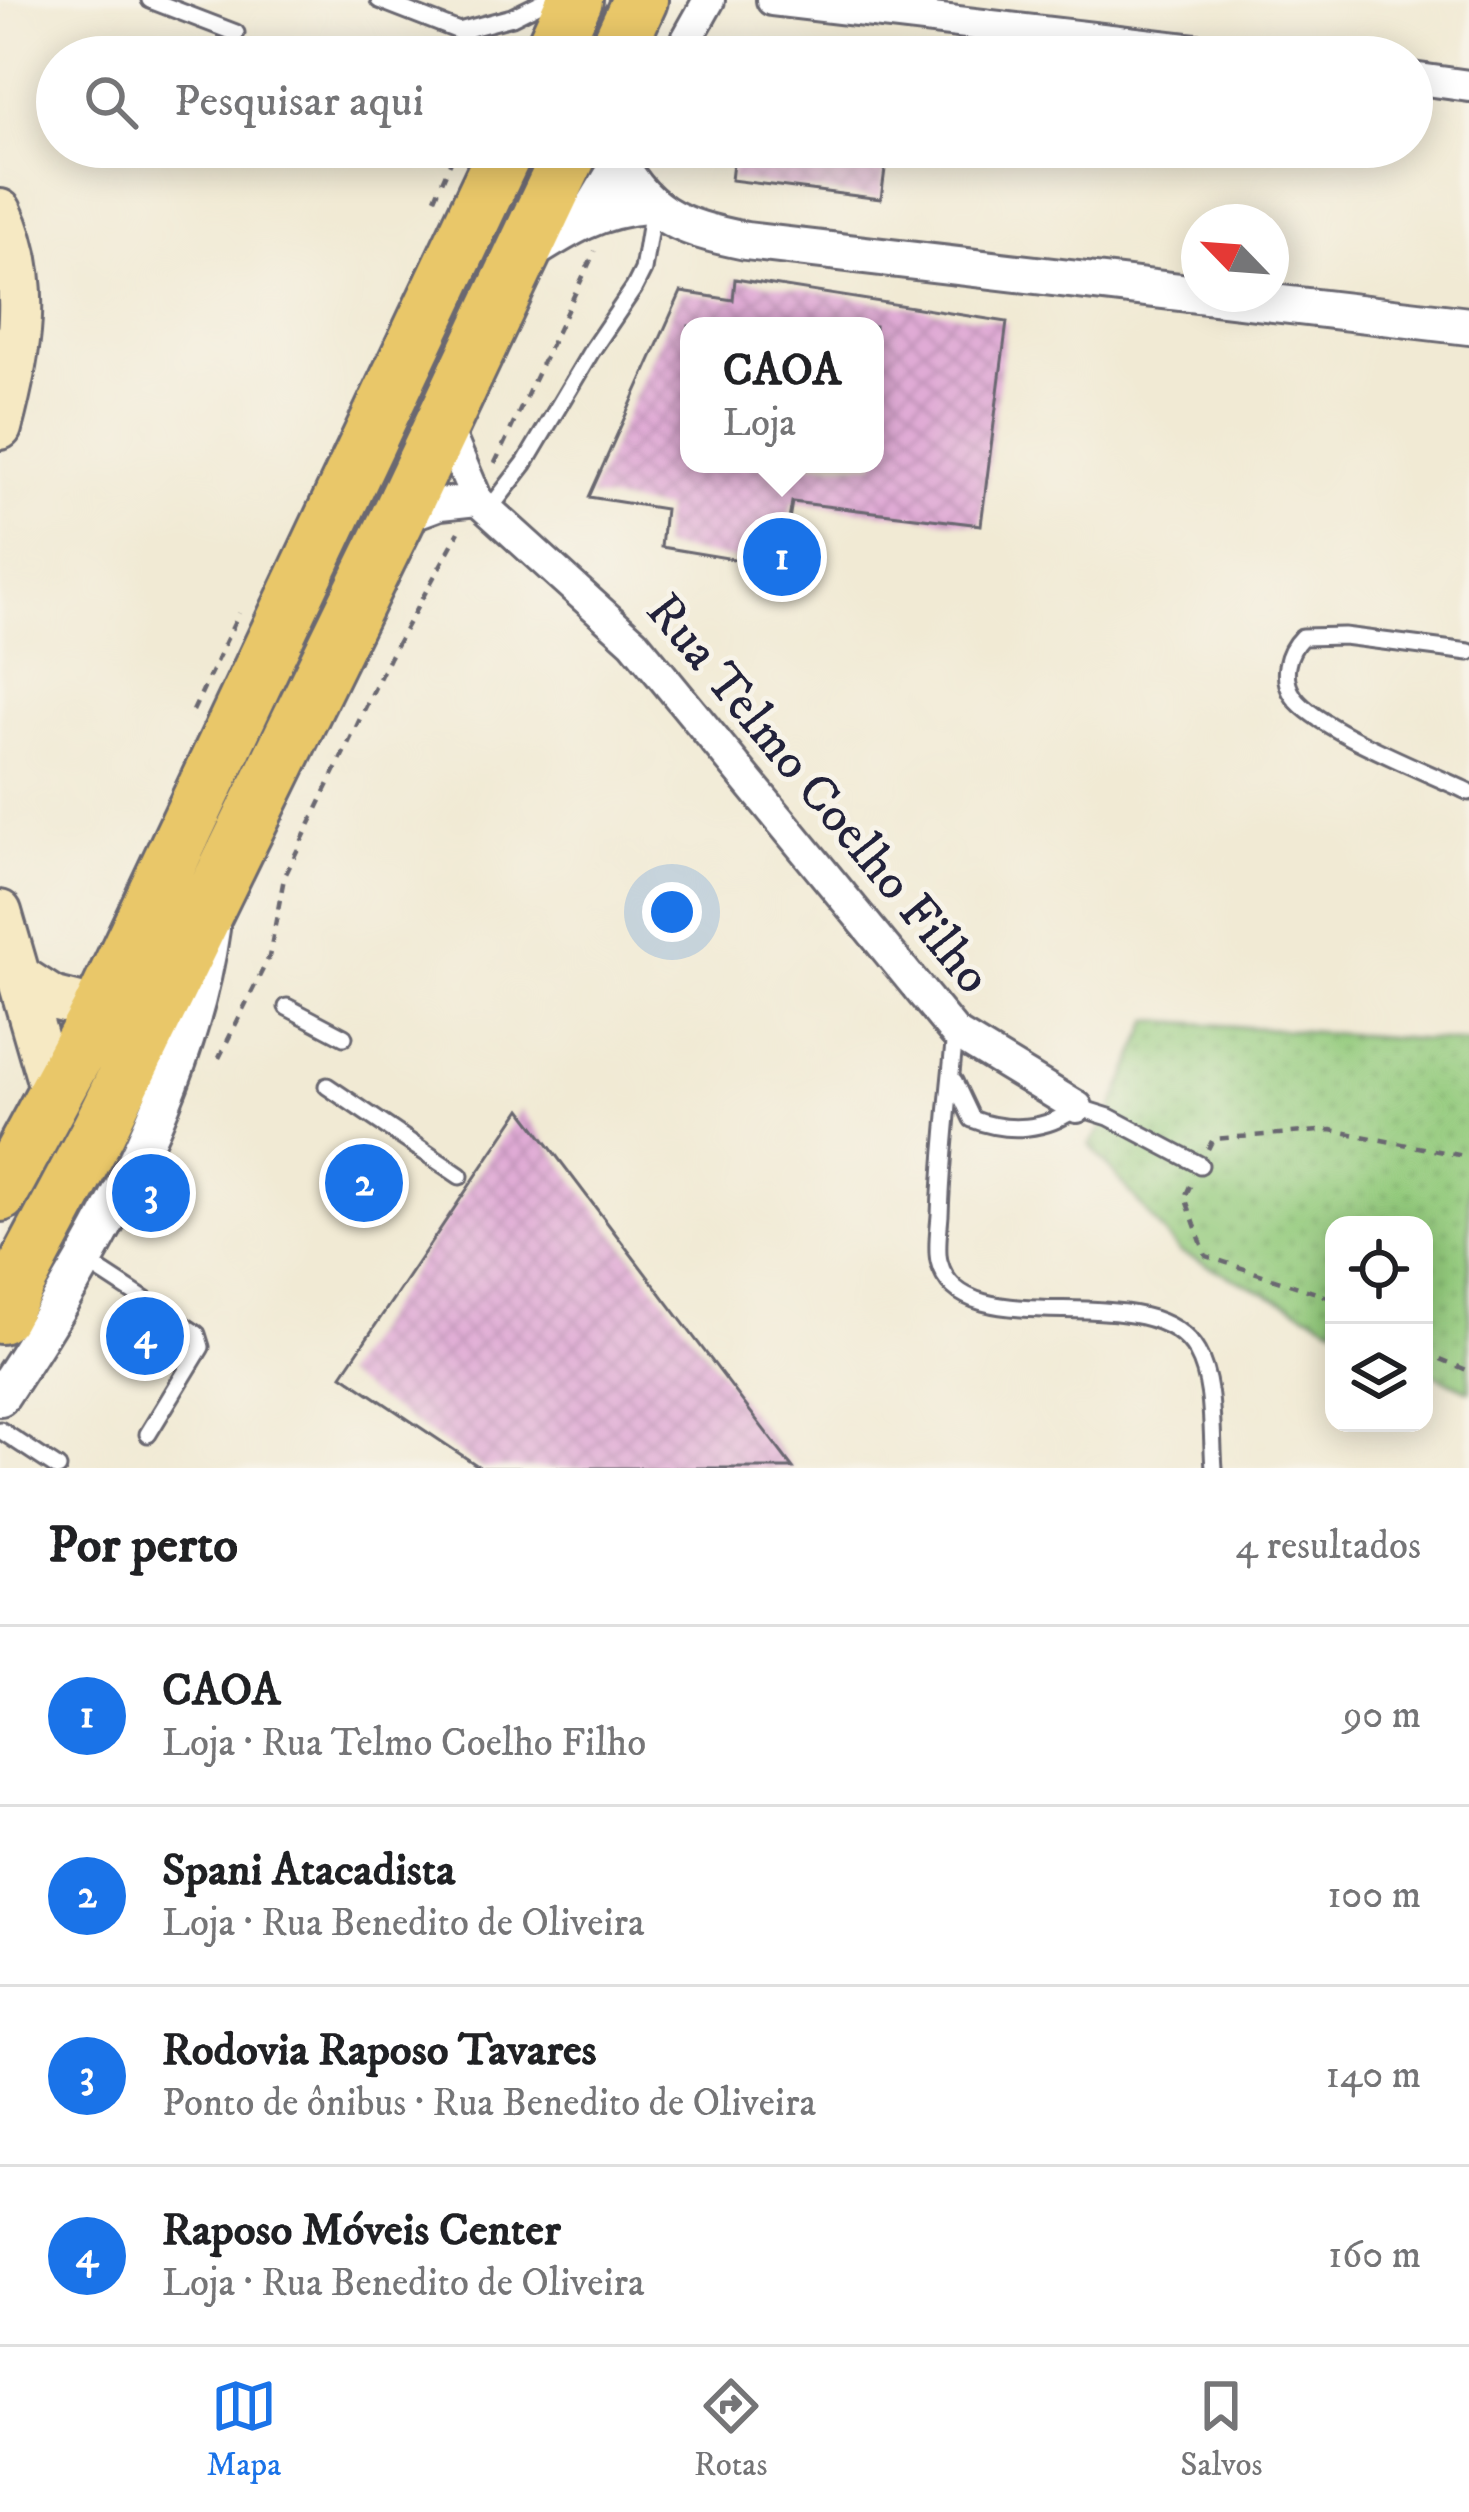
<!DOCTYPE html>
<html lang="pt">
<head>
<meta charset="utf-8">
<style>
	:root { --surface:#fff; --page:#f2f2f2; --text:#202124; --muted:#757577; --line:#e0e0e0; --accent:#1a73e8 }
	body { margin:0; font-family:"IM FELL DW Pica",serif; background:var(--page); color:var(--text) }
	.controls { position:absolute; right:36px; bottom:36px; display:grid; overflow:hidden; border-radius:24px; box-shadow:0 6px 30px #0003 }
	.controls button { width:108px; height:108px; display:grid; place-items:center; padding:0; border:0; border-bottom:3px solid var(--line); background:var(--surface); color:var(--text); font:60px sans-serif }
	.compass { position:absolute; left:1181px; top:204px; width:108px; height:108px; border-radius:50%; background:var(--surface); box-shadow:0 6px 30px #0003; rotate:295deg }
	.you { position:absolute; left:672px; top:912px; width:42px; height:42px; margin:-30px; border:9px solid #fff; border-radius:50%; background:#1a73e8; box-shadow:0 0 0 18px #1a73e833 }
	.badge { display:grid; place-items:center; width:78px; height:78px; border-radius:50%; background:var(--accent); color:#fff; font-size:39px; font-weight:700 }
	.pin { position:absolute; translate:-50% -50%; border:6px solid #fff; box-shadow:0 3px 12px #0006 }
	.popup { position:absolute; left:680px; top:317px; width:204px; height:156px; box-sizing:border-box; display:grid; place-content:center; border-radius:24px; background:var(--surface); filter:drop-shadow(0 3px 9px #0005); font-size:39px; white-space:nowrap; color:var(--muted) }
	.popup b { font-size:45px; color:var(--text) }
	.popup::after { content:''; position:absolute; left:50%; top:100%; margin-left:-24px; border:24px solid transparent; border-top-color:var(--surface) }
	.list { margin:0; padding:0; list-style:none }
	h2 { display:flex; justify-content:space-between; align-items:center; height:156px; margin:0; padding:0 48px; font-size:51px }
	h2 small { font-size:39px; font-weight:400; color:var(--muted) }
	.list li { display:grid; grid-template-columns:78px 1fr auto; gap:36px; align-items:center; box-sizing:border-box; height:180px; padding:0 48px; border-top:3px solid var(--line) }
	.list b { display:block; font-size:45px; white-space:nowrap }
	.list p { margin:0; font-size:39px; white-space:nowrap; color:var(--muted) }
	.list em { font-size:39px; font-style:normal; color:var(--muted) }
	.icon { flex:none; width:66px; height:66px; fill:none; stroke:currentColor; stroke-width:2; stroke-linecap:round; stroke-linejoin:round }
	.map { position:relative; flex:none; width:1469px; height:1468px; overflow:hidden }
	.search { position:absolute; background:var(--surface); box-shadow:0 6px 30px #0003; left:36px; right:36px; top:36px; height:132px; display:flex; align-items:center; gap:30px; box-sizing:border-box; padding:0 42px; border-radius:66px; color:var(--muted); font-size:45px }
	.sheet { height:876px; background:var(--surface) }
	nav { display:flex; justify-content:space-around; align-items:center; box-sizing:border-box; height:168px; border-top:3px solid var(--line); background:var(--surface); font-size:33px; color:var(--muted) }
	nav a { display:grid; justify-items:center; gap:6px }
	nav .on { color:var(--accent) }
	.map>svg:first-child { display:block }
</style>
</head>
<body>
<div class="map">
<svg width="1469" height="1468" viewBox="0 0 1469 1468">
	<defs>
		<pattern id="green-dots" width="8" height="8" patternUnits="userSpaceOnUse" patternTransform="scale(3)"><rect width="8" height="8" fill="#93ca7c"/><path d="M2 2h.1M6 6h.1" fill="none" stroke="#7ead6c" stroke-width="1.8" stroke-linecap="round"/></pattern>
		<pattern id="building-cross-hatch" width="8" height="8" patternUnits="userSpaceOnUse" patternTransform="scale(3)"><rect width="8" height="8" fill="#e0abd5"/><path d="M0 0l8 8M0 8l8-8" fill="none" stroke="#c093b8"/></pattern>
	</defs>
	<rect width="100%" height="100%" fill="#f7f3e8"/>
	<filter id="ink" filterUnits="userSpaceOnUse"><feTurbulence type="fractalNoise" baseFrequency=".00833" numOctaves="2"/><feDisplacementMap in="SourceGraphic" scale="24" xChannelSelector="R" yChannelSelector="G"/><feConvolveMatrix kernelMatrix="1 2 1 2 8 2 1 2 1" color-interpolation-filters="sRGB"/></filter>
	<filter id="wash" filterUnits="userSpaceOnUse"><feTurbulence type="fractalNoise" baseFrequency=".004" numOctaves="4" result="noise"/><feDisplacementMap in="SourceGraphic" scale="48" xChannelSelector="R" yChannelSelector="G"/><feGaussianBlur stdDeviation="2.7" result="paint"/><feColorMatrix in="noise" values="0 0 0 0 0 0 0 0 0 0 0 0 0 0 0 0 0 1.4 0 .05"/><feComposite in="paint" operator="in"/></filter>
	<g filter="url(#wash)">
		<rect width="100%" height="100%" fill="#f1ead4"/>
		<!-- green -->
		<path fill="url(#green-dots)" stroke="#5a765c" stroke-width="3" d="M1150 1020 1469 1043V1391L1424 1369V1225H1334V1326L1180 1252 1090 1145 1109 1117Z"/>
		<g id="blocks">
			<!-- building -->
			<path fill="url(#building-cross-hatch)" fill-rule="evenodd" d="M735 147H888L881 199 731 180Z
				M735 279 1007 322 981 525 792 502 781 567 661 547 665 509 589 497 681 292 733 300ZM689 326H875V464H689Z
				M521 1109 793 1468H481L342 1375Z"/>
		</g>
	</g>
	<g filter="url(#ink)">
		<use href="#blocks" fill-opacity="0" stroke="#6a6871" stroke-width="3"/>
		<g fill="none" stroke-linecap="round" stroke-linejoin="round">
			<!-- service casing -->
			<g stroke="#6a6871" stroke-width="21">
				<path id="service" d="M150 0 236 33
					M379 0 459 31 479 57
					M459 31 512 17 546 0
					M488 511 525 463 592 350 634 288 643 270 653 208
					M1469 652 1344 636 1302 637C1287 652 1280 677 1294 697 1316 729 1430 773 1469 792
					M287 1007 344 1037
					M955 1034C949 1094 942 1155 940 1215 939 1229 936 1248 939 1261 961 1352 1151 1269 1197 1352 1215 1384 1211 1432 1214 1468
					M954 1081 972 1119C1007 1133 1047 1131 1077 1107L1109 1117 1200 1165
					M327 1086 460 1176
					M85 1261 197 1334 201 1347 148 1434
					M0 1430 58 1468"/>
			</g>
			<!-- minor casing -->
			<g stroke="#6a6871" stroke-width="36">
				<path id="minor" d="M772 0 1255 57
					M677 57 709 0
					M1412 78 1469 86
					M584 218 627 147
					M443 420 477 500 634 642 955 1033 1077 1107
					M397 520 440 504 477 500"/>
			</g>
			<!-- tertiary casing -->
			<g stroke="#6a6871" stroke-width="42">
				<path id="tertiary" d="M611 147C643 214 676 227 746 241L1469 326
					M524 256C566 229 598 208 648 205
					M0 1397C89 1263 189 1090 211 929"/>
			</g>
			<!-- secondary casing -->
			<g stroke="#6a6871" stroke-width="48">
				<path id="secondary" d="M0 211C34 282 19 356 0 428
					M0 912 53 1095
					M21 978 52 998 100 1010"/>
			</g>
			<!-- motorway casing -->
			<g stroke="#6a6871" stroke-width="60">
				<path id="motorway" d="M549 57 575 0
					M614 57 640 0
					M0 1194 100 1010 507 147
					M0 1316 99 1130 397 520 573 147"/>
			</g>
			<!-- path -->
			<path stroke="#6a6871" stroke-width="4.5" stroke-dasharray="9 9" stroke-linecap="butt" d="M435 198 457 147
				M495 463 595 251
				M193 711 239 613
				M219 1058 269 957 284 878 389 658 459 532
				M1208 1149 1213 1139 1331 1130 1469 1157
				M1190 1186 1185 1197 1206 1256 1334 1299
				M1424 1352 1469 1371"/>
			<!-- service -->
			<use href="#service" stroke="#fff" stroke-width="15"/>
			<!-- minor -->
			<use href="#minor" stroke="#fff" stroke-width="30"/>
			<!-- tertiary -->
			<use href="#tertiary" stroke="#fff" stroke-width="36"/>
			<!-- secondary -->
			<use href="#secondary" stroke="#f6e9c3" stroke-width="42"/>
			<!-- motorway -->
			<use href="#motorway" stroke="#e9c769" stroke-width="54"/>
		</g>
	</g>
	<g text-anchor="middle" dominant-baseline="central" stroke-width="10" stroke-linejoin="round" paint-order="stroke">
		<!-- street labels -->
		<g font-size="51" fill="#22223b" stroke="#f7f3e8">
			<text transform="translate(818 794) rotate(50)">Rua Telmo Coelho Filho</text>
		</g>
	</g>
</svg>
<div class="controls">
<button><svg class="icon" aria-label="locate" viewBox="0 0 24 24"><circle cx="12" cy="12" r="6"/><path d="M12 2v4M12 18v4M2 12h4M18 12h4"/></svg></button>
<button><svg class="icon" aria-label="layers" viewBox="0 0 24 24"><path d="M12 4l9 5-9 5-9-5zM3 14l9 5 9-5"/></svg></button>
</div>
<svg class="compass" viewBox="-18 -18 36 36"><path d="M0-13l5 13h-10z" fill="#e53935"/><path d="M0 13l5-13h-10z" fill="#757577"/></svg>
<div class="you"></div>
<div class="pin badge" style="left:782px;top:557px">1</div>
<div class="popup"><b>CAOA</b>Loja</div>
<div class="pin badge" style="left:364px;top:1183px">2</div>
<div class="pin badge" style="left:151px;top:1193px">3</div>
<div class="pin badge" style="left:145px;top:1336px">4</div>
<div class="search"><svg class="icon" aria-label="search" viewBox="0 0 24 24"><circle cx="10" cy="10" r="6"/><path d="M15 15l6 6"/></svg>Pesquisar aqui</div>
</div>
<section class="sheet">
<h2>Por perto<small>4 resultados</small></h2>
<ul class="list">
<li><span class="badge">1</span><div><b>CAOA</b><p>Loja · Rua Telmo Coelho Filho</p></div><em>90 m</em></li>
<li><span class="badge">2</span><div><b>Spani Atacadista</b><p>Loja · Rua Benedito de Oliveira</p></div><em>100 m</em></li>
<li><span class="badge">3</span><div><b>Rodovia Raposo Tavares</b><p>Ponto de ônibus · Rua Benedito de Oliveira</p></div><em>140 m</em></li>
<li><span class="badge">4</span><div><b>Raposo Móveis Center</b><p>Loja · Rua Benedito de Oliveira</p></div><em>160 m</em></li>
</ul>
</section>
<nav>
<a class="on"><svg class="icon" aria-label="map" viewBox="0 0 24 24"><path d="M3 6l6-2 6 2 6-2v14l-6 2-6-2-6 2zM9 4v14M15 6v14"/></svg>Mapa</a>
<a><svg class="icon" aria-label="directions" viewBox="0 0 24 24"><path d="M12 3l9 9-9 9-9-9zM9 14v-3h6M13 9l2 2-2 2"/></svg>Rotas</a>
<a><svg class="icon" aria-label="saved" viewBox="0 0 24 24"><path d="M7 4h10v16l-5-4-5 4z"/></svg>Salvos</a>
</nav>
</body>
</html>
